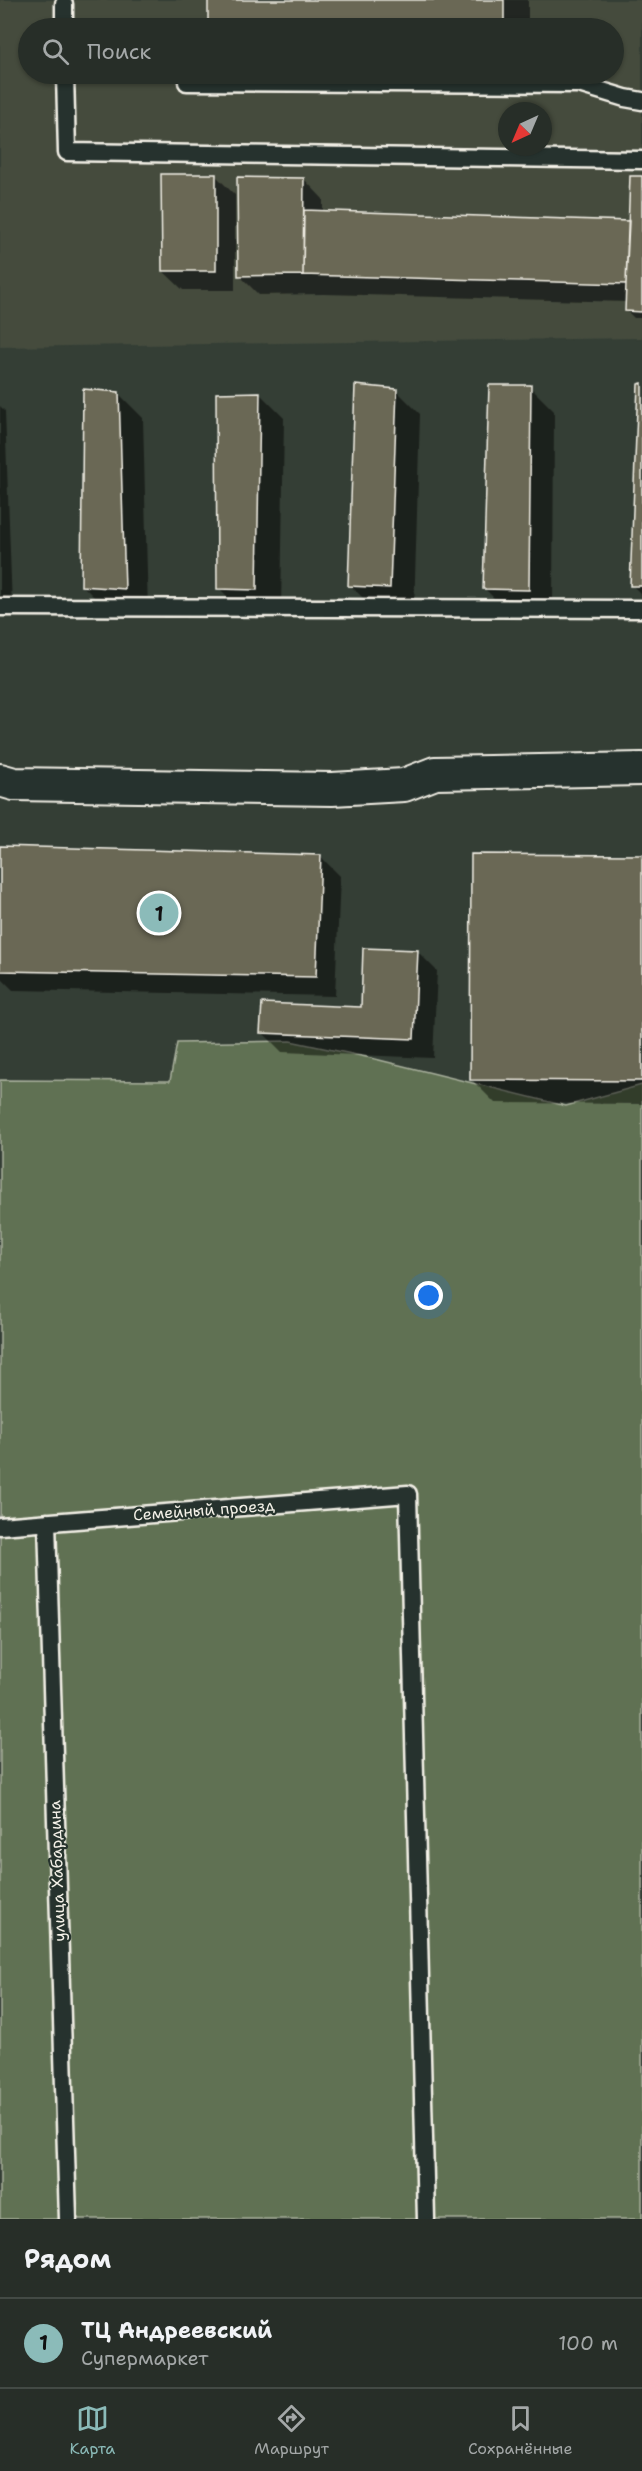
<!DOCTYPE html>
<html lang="ru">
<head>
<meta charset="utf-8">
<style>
	:root { --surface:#272e28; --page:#2f3630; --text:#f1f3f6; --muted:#a4a8a8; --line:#434a45; --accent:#8bbbb9 }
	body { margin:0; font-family:"Shantell Sans",sans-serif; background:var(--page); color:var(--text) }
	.compass { position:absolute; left:498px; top:102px; width:54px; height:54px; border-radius:50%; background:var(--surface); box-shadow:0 2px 4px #0004; rotate:224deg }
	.you { position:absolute; left:429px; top:1296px; width:21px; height:21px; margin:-15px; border:4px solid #fff; border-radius:50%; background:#1a73e8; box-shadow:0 0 0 9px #1a73e833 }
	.badge { display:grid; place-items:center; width:39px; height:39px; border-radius:50%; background:var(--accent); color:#111; font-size:20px; font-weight:700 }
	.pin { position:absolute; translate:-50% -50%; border:3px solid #fff; box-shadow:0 2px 6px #0006 }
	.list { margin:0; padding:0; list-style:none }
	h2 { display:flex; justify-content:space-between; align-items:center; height:78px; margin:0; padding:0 24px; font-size:26px }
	h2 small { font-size:20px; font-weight:400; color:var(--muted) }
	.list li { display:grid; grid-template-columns:39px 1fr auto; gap:18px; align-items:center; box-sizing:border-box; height:90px; padding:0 24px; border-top:2px solid var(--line) }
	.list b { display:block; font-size:22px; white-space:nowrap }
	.list p { margin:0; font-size:20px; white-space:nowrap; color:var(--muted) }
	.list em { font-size:20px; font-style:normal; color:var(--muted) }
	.icon { flex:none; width:33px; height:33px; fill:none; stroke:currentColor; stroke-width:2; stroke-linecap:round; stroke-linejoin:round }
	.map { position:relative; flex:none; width:642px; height:2219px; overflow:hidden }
	.search { position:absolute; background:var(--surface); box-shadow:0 2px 4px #0004; left:18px; right:18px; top:18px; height:66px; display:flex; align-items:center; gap:15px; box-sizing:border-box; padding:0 21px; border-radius:33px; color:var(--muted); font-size:22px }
	.sheet { height:168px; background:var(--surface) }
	nav { display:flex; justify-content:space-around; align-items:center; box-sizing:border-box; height:84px; border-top:2px solid var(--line); background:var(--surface); font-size:16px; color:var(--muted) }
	nav a { display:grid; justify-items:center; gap:3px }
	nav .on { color:var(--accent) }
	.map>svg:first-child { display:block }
</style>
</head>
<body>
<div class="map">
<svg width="642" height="2219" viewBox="0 0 642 2219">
	<rect width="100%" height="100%" fill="#343e35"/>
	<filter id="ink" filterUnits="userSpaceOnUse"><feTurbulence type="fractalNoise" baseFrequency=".0167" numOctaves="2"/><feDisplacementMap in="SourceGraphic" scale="12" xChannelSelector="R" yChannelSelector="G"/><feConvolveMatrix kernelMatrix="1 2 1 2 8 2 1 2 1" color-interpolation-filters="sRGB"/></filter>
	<g filter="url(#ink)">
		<!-- built -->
		<path fill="#444b3e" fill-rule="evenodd" d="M0 0H642V338L0 347ZM28 28H614V74H28ZM507 111H543V147H507Z"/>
		<!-- green -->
		<path fill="#607153" stroke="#aab19e" stroke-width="1.5" d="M290 1041 371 1058 566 1106 642 1085V2219H0V1080L170 1081 177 1043Z"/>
		<!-- shadow -->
		<path fill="#0007" d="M210 0H528V28H210Z
			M215 175 235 195V290H183L163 271Z
			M642 178V318H634L627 311V302L323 294 259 295 239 275 304 179 323 199V212L630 223Z
			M642 385V595L632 585Z
			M530 387 554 411 553 613H509L485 589Z
			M396 390 420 414 414 612 374 609 350 585Z
			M119 394 143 418 148 612 106 609 82 585Z
			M260 394 284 418 281 613 243 612 219 588Z
			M0 406 5 411 12 607 0 608Z
			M0 848 320 856 340 876 335 996 13 990 0 977Z
			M642 856V1104L495 1103 471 1079Z
			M417 951 437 971 433 1058 282 1052 262 1032 362 1009Z"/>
		<!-- building -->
		<path fill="#6a6854" stroke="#f4f1e8" stroke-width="1.5" d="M208 0H504V28H208Z
			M161 174H216V271H162Z
			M630 176H642V312L625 311Z
			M237 177 304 178 303 275 238 276Z
			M304 210 629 221 626 284 303 275Z
			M642 383V586H630L638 384Z
			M355 385 397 389 390 588 348 586Z
			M489 385H531L529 590 483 589Z
			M83 389 119 392 125 589 81 586Z
			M260 392 257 590 217 589 216 393Z
			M0 846 321 855 316 977 0 971Z
			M471 854 642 855V1081L470 1080Z
			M363 948 418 950 414 1039 260 1033 262 1003 361 1007Z"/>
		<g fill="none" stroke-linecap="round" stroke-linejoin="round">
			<!-- lane casing -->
			<g stroke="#f4f1e8" stroke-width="21">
				<path id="lane" d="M64 4V28
					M65 74 67 152 642 160
					M187 82 579 84 625 98 642 101
					M0 607 642 609
					M47 1522 68 2219
					M0 1526 408 1494 426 2219"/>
			</g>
			<!-- street casing -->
			<g stroke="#f4f1e8" stroke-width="36">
				<path id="street" d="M0 780 14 784 332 789 404 785 435 773 642 769"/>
			</g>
			<!-- lane -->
			<use href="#lane" stroke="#26332d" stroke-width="16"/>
			<!-- street -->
			<use href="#street" stroke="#26332d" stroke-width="32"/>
		</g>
	</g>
	<g text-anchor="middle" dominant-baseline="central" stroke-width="4.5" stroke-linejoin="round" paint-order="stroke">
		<!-- street labels -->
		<g font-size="16" fill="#f4f1e8" stroke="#26332d">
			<text transform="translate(204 1510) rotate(-4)">Семейный проезд</text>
			<text transform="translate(57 1871) rotate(-92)">улица Хабардина</text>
		</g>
	</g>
</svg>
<svg class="compass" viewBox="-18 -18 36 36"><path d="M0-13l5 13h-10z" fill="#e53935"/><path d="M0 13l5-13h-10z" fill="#a4a8a8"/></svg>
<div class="you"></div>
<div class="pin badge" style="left:159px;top:913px">1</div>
<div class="search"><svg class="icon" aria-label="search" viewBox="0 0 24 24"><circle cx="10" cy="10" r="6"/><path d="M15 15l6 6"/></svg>Поиск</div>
</div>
<section class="sheet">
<h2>Рядом<small></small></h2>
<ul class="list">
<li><span class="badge">1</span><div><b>ТЦ Андреевский</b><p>Супермаркет</p></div><em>100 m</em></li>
</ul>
</section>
<nav>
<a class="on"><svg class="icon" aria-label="map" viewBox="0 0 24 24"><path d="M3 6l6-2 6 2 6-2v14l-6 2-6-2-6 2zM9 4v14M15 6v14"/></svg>Карта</a>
<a><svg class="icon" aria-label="directions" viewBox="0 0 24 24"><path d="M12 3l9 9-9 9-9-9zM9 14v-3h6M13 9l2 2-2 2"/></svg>Маршрут</a>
<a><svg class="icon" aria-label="saved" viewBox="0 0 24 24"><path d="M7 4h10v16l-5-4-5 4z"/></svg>Сохранённые</a>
</nav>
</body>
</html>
